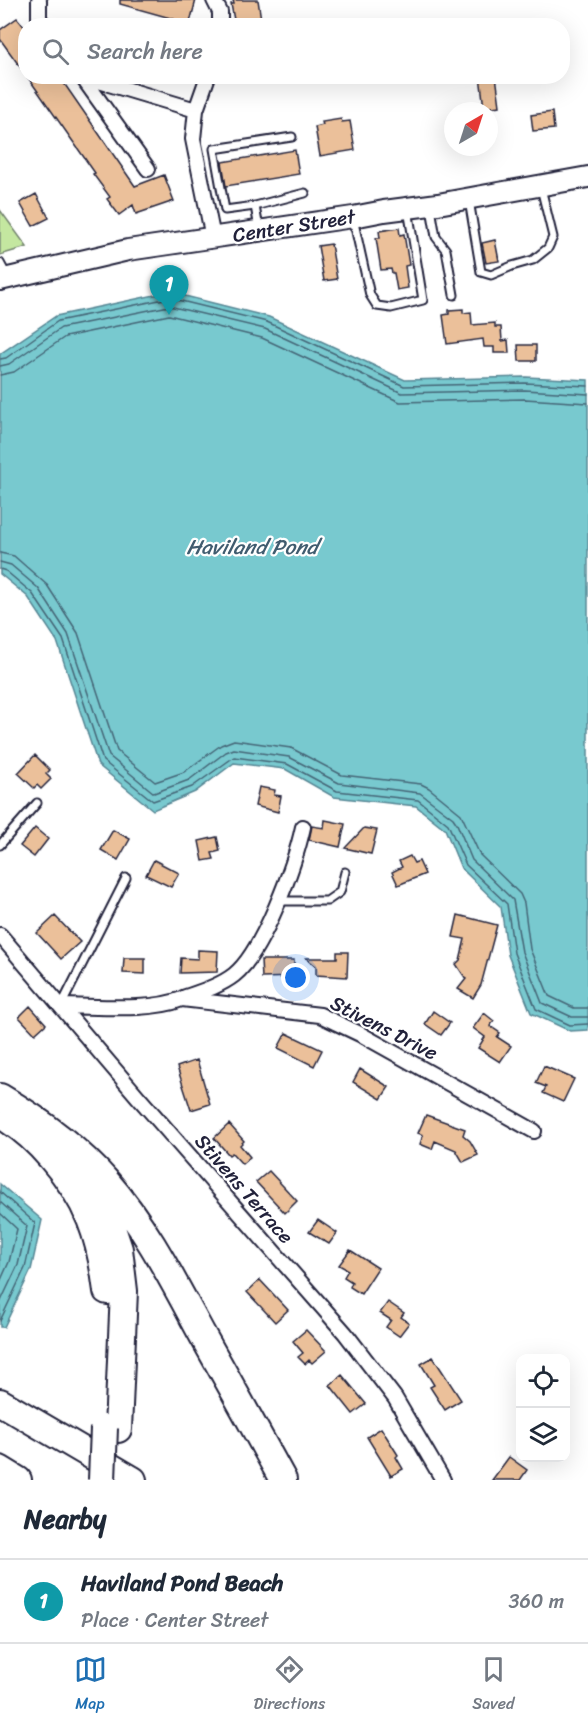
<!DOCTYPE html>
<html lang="en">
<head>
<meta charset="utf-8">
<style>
	:root { --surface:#fff; --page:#f2f2f3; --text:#1f2937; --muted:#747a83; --line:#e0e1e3; --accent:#1f6fb2 }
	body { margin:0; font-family:Sriracha,sans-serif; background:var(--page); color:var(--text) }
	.controls { position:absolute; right:18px; bottom:18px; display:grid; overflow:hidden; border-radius:12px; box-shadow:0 6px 24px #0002 }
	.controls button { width:54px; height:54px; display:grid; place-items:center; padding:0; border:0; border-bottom:2px solid var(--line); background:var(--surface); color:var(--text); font:30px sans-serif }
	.compass { position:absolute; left:444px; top:102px; width:54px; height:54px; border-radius:50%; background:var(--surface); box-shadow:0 6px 24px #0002; rotate:39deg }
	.you { position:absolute; left:296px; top:978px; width:21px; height:21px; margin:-15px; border:4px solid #fff; border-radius:50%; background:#1a73e8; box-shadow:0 0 0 9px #1a73e833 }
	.badge { display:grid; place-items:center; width:39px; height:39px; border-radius:50%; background:var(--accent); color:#fff; font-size:20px; font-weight:700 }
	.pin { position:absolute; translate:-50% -50px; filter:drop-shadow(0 2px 3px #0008) }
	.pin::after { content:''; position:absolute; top:32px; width:21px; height:18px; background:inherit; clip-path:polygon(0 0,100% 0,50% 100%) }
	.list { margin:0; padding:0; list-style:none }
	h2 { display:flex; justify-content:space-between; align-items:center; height:78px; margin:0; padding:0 24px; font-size:26px }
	h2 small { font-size:20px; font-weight:400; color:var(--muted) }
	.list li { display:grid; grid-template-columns:39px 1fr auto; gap:18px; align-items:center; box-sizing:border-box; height:84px; padding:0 24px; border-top:2px solid var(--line) }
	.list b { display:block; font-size:22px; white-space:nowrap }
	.list p { margin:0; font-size:20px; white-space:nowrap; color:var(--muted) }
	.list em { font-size:20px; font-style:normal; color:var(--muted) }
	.icon { flex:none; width:33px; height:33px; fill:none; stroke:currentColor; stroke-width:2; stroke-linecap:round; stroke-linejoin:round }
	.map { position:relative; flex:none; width:588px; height:1480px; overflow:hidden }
	.search { position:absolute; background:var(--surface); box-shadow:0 6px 24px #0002; left:18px; right:18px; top:18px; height:66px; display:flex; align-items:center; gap:15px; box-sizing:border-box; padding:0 21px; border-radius:24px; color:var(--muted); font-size:22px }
	.sheet { height:162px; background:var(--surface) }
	nav { display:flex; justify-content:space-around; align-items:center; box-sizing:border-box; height:84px; border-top:2px solid var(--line); background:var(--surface); font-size:16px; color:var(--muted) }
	nav a { display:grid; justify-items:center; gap:3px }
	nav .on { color:var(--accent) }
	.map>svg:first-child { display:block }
</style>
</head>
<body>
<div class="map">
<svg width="588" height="1480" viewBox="0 0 588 1480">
	<rect width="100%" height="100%" fill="#fff"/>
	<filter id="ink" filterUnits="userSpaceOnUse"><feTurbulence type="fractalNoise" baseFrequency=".0167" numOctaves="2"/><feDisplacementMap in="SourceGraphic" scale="12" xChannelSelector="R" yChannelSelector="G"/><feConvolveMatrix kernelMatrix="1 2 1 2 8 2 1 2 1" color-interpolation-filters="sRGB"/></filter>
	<g filter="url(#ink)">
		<!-- green -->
		<path fill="#c4e7a0" stroke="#73846e" stroke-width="1.5" d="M0 210 27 247 0 255Z"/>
		<!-- water -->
		<path fill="#78c9cf" stroke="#568694" stroke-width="1.5" d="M169 292 269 317 405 380 526 377 588 380V1030L570 1031 531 1013 508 955 501 907 461 868 445 829 416 806 334 797 285 769 234 763 195 792 153 810 98 765 57 641 28 597 0 574V354L56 316Z
			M0 1184 42 1220 31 1270 4 1327H0Z"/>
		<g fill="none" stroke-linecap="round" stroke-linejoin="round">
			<!-- shore -->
			<path stroke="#446576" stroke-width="1.5" d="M0 359 6 358 58 321 169 298 267 322 404 386 525 383 588 386
				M0 366 9 364 61 328 169 306 265 329 402 393 525 390 588 394
				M0 375 14 372 65 337 169 315 262 338 400 402 525 399 588 403
				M0 553 14 556 47 585 78 633 117 751 155 782 184 772 221 745 234 740 291 748 342 775 421 784 429 788 461 814 480 855 520 894 524 903 530 949 549 996 574 1008H588
				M0 562 11 565 38 588 68 634 109 756 154 793 189 780 226 752 234 749 289 757 339 783 420 793 453 818 457 824 472 860 513 900 522 952 542 1003 572 1017H588
				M0 569 6 571 32 593 63 639 103 761 153 801 192 787 234 757 287 764 337 791 418 800 448 824 466 865 507 904 514 953 536 1009 570 1025 588 1024
				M0 1192 35 1223 25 1268 0 1321
				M0 1202 27 1226 18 1265 0 1303
				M0 1213 17 1229 9 1262 0 1282"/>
		</g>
		<!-- building -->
		<path fill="#ebc09a" stroke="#22223b" stroke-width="1.5" d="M120 0H196L189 26H172L174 19 120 4Z
			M233 0H258L262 26H237V20H234L231 4H234Z
			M17 18 26 29V75L0 39V30Z
			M27 76H59L135 186 164 175 174 201 136 214 133 205 119 215 107 199 110 197 93 174 95 173Z
			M480 76H496L500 106 484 108Z
			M552 112 554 129 533 131 531 115Z
			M341 119 342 122 350 121 355 150 320 156 315 127 323 125 322 122Z
			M295 150 299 174 226 186 222 162Z
			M36 194 49 218 33 226 20 203Z
			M399 228 400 235 404 234 409 265 405 266 408 288 397 290 394 273H392L391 269 381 270 376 238H380L379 231Z
			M495 240 499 261 486 263 482 243Z
			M331 244 337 279 324 281 318 246Z
			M463 309V313L471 312 472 325 495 323V327H501L502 341 508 340 509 353H494V347H484L483 339 447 344 443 315 449 314V310Z
			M518 345H536V361H519Z
			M35 755 50 770 46 774 51 779 41 789 37 785 34 788 18 773Z
			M259 787 275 790 274 795 281 796 278 812 255 806Z
			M325 820 345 824 340 847 309 840 312 826 324 828Z
			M35 828 48 839 34 857 20 846Z
			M364 828 377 830 371 854 345 848Z
			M113 830 130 839 118 860 101 850Z
			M217 837 220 851 212 853 214 859 203 861 199 841Z
			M410 856 414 863 419 861 425 874 398 885 392 872 402 867 399 861Z
			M154 860 179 873 171 887 146 875Z
			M458 915 497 925 481 985 473 998 458 989 466 979 456 964 460 960 465 939 453 937Z
			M55 916 80 942 61 959 37 933Z
			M198 950 218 951 217 972 180 973 181 958 198 959Z
			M337 952H348L347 977 316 975V966L306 958H337Z
			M124 958H145V974L123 973Z
			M261 960H294V977L262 978Z
			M30 1006 46 1024 35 1034 19 1017Z
			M433 1011 450 1023 441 1035 425 1024Z
			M484 1013 494 1021 490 1026 500 1033 497 1037 511 1046 500 1062 478 1048 485 1037 473 1028Z
			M286 1033 322 1050 314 1066 278 1048Z
			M197 1060 210 1104 191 1110 177 1067Z
			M544 1066 574 1079 563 1102 543 1093 546 1087 536 1083Z
			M360 1069 389 1087 381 1099 353 1082Z
			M426 1115 465 1129 463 1135 470 1141 478 1155 463 1162 456 1150 435 1141 432 1149 420 1144 423 1135 418 1133Z
			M229 1124 244 1141 240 1145 250 1157 242 1164 232 1153 229 1155 214 1138Z
			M269 1171 297 1201 285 1213 256 1182Z
			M318 1220 337 1233 329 1244 309 1232Z
			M350 1250 378 1268 361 1294 350 1287 352 1282 344 1277 348 1270 339 1265Z
			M260 1280 288 1310 275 1322 247 1292Z
			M388 1302 404 1313 401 1317 409 1323 399 1336 386 1327 391 1320 380 1313Z
			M306 1330 326 1351 312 1363 309 1360 305 1364 298 1357 303 1353 293 1341Z
			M433 1357 461 1400 445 1410 430 1387 434 1385 421 1364Z
			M342 1375 366 1404 353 1414 330 1385Z
			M381 1428 398 1455 396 1457 403 1469 391 1476 367 1437Z
			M509 1457 527 1470 520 1480H492Z"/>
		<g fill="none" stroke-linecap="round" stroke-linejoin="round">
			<!-- service casing -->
			<g stroke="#22223b" stroke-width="11">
				<path id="service" d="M469 200 481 272 491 275 512 266 533 260 548 248 553 237 541 188
					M255 206 305 193
					M431 208 436 237 446 250 454 295
					M353 218 370 295 377 306 391 308 423 300 408 209
					M259 229 255 206 225 210 214 149 292 137
					M0 263 7 276
					M0 845 37 803
					M278 901H327L340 892 345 872
					M61 1006 126 878"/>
			</g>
			<!-- minor casing -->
			<g stroke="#22223b" stroke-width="18">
				<path id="minor" d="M39 0V18L44 26
					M214 0 220 12V26
					M82 76 196 110 208 76
					M83 78 148 169
					M196 110 193 139 213 238
					M0 935 138 1097 345 1333 395 1398 443 1480
					M183 998C200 992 220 986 234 975 263 952 295 864 303 827
					M61 1006C96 1006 150 1012 182 999L320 1015 362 1035 534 1131"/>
			</g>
			<!-- secondary casing -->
			<g stroke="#22223b" stroke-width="24">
				<path id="secondary" d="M0 280 128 250 353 217 384 211 438 204 588 177"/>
			</g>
			<!-- motorway casing -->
			<g stroke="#22223b" stroke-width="30">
				<path id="motorway" d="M0 1097C39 1120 77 1148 107 1182 147 1228 174 1283 203 1336 230 1384 257 1432 283 1480
					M10 1121C26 1131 39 1144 51 1158 88 1200 100 1236 107 1291
					M85 1174 109 1219 119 1249 124 1291 118 1429
					M0 1402 133 1480
					M0 1469 18 1480"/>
			</g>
			<!-- service -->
			<use href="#service" stroke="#fff" stroke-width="7"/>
			<!-- minor -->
			<use href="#minor" stroke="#fff" stroke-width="14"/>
			<!-- secondary -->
			<use href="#secondary" stroke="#fff" stroke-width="20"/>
			<!-- motorway -->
			<use href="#motorway" stroke="#fff" stroke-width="26"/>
			<!-- motorway-bridge casing -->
			<g stroke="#22223b" stroke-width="30" stroke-linecap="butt">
				<path id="motorway-bridge" d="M102 1480 104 1428"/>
			</g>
			<!-- motorway-bridge -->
			<use href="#motorway-bridge" stroke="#fff" stroke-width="26"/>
		</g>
	</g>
	<g text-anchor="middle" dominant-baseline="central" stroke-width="4.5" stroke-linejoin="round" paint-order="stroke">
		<!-- street labels -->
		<g font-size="20" fill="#22223b" stroke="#fff">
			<text transform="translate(294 226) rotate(-9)">Center Street</text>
			<text transform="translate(384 1028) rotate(27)">Stivens Drive</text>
			<text transform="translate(244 1189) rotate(49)">Stivens Terrace</text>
		</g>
		<!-- water labels -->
		<g font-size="21" font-style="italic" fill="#405c6f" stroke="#fff">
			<text x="252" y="547">Haviland Pond</text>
		</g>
	</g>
</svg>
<div class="controls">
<button><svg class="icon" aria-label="locate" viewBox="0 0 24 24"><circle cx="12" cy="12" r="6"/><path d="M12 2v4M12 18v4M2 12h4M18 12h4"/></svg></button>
<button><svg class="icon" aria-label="layers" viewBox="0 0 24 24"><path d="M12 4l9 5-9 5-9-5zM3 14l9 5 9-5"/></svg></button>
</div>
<svg class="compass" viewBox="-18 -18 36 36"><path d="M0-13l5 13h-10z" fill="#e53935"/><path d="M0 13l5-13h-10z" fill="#747a83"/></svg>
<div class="you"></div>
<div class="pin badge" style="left:169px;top:315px;background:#0f9aa8">1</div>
<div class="search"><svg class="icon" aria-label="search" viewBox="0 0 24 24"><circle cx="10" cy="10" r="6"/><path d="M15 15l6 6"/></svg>Search here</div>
</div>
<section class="sheet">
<h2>Nearby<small></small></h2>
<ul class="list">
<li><span class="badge" style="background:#0f9aa8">1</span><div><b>Haviland Pond Beach</b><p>Place · Center Street</p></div><em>360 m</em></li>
</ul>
</section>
<nav>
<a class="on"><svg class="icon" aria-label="map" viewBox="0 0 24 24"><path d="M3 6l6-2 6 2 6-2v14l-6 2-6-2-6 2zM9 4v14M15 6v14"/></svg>Map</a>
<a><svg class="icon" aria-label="directions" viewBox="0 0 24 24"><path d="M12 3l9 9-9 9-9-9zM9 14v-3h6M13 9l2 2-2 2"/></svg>Directions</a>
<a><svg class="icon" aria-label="saved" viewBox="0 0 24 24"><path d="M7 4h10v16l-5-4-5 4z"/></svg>Saved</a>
</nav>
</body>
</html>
